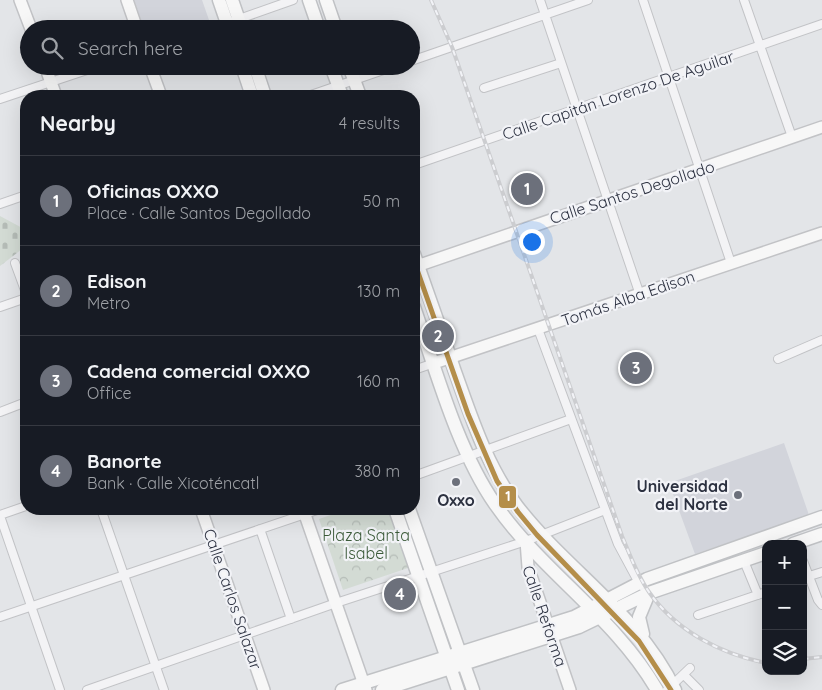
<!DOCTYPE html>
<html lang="en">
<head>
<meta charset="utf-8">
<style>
	:root { --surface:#171b24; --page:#242831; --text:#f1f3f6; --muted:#9ea1a6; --line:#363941; --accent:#6c707b }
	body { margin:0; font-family:Quicksand,sans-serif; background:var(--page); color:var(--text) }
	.controls { position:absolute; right:15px; bottom:15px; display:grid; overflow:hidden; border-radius:10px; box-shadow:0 5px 20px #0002 }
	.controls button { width:45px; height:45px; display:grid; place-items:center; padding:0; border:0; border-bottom:1px solid var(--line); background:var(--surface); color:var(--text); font:25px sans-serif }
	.you { position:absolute; left:531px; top:241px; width:18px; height:18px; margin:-12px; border:4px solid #fff; border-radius:50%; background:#1a73e8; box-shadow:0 0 0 8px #1a73e833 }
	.badge { display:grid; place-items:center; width:32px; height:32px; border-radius:50%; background:var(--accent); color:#fff; font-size:16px; font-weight:700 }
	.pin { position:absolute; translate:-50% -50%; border:2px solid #fff; box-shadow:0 1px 5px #0006 }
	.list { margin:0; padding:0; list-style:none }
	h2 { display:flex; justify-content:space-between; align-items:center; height:65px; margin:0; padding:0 20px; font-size:21px }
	h2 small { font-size:16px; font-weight:400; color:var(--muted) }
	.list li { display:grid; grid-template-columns:32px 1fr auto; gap:15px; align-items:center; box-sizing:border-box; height:90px; padding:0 20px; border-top:1px solid var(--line) }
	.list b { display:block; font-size:19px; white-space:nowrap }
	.list p { margin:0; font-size:16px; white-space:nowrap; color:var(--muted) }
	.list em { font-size:16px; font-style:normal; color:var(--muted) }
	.icon { flex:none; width:28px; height:28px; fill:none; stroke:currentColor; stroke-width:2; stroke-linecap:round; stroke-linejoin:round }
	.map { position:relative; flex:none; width:822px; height:690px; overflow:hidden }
	.search { position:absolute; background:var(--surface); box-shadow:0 5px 20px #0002; left:20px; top:20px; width:400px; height:55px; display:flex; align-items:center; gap:12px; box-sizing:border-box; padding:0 18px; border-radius:28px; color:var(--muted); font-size:19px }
	.panel { position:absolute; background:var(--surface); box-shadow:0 5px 20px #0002; left:20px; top:90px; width:400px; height:425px; border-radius:20px }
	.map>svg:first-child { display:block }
</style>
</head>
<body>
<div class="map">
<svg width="822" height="690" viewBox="0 0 822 690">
	<defs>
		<pattern id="cemetery-stones" width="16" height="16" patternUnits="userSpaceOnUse" patternTransform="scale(1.25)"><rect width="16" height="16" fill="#d3dbd4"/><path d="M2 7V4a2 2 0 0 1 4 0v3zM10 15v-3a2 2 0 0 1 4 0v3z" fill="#b5bcb7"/></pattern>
		<pattern id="park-crowns" width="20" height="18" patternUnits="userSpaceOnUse" patternTransform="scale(1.25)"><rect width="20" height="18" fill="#d3dbd4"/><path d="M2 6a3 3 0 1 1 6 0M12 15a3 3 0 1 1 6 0" fill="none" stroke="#b5bcb7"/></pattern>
	</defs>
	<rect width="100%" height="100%" fill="#e3e5e8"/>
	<!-- built -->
	<path fill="#d2d4db" d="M134 0H202L209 20 188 29H144Z
		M784 443 809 515 695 554 669 483Z"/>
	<!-- cemetery -->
	<path fill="url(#cemetery-stones)" d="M0 216 26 230V246L0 266Z"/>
	<!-- park -->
	<path fill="url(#park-crowns)" d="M348 509H391L411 567 343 590 319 519Z"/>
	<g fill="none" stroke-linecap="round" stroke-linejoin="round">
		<!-- street casing -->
		<g stroke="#c2c3c6" stroke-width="10">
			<path id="street" d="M540 0 640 295
				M643 0 731 263
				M744 0 792 137
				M211 29 293 0
				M411 61 588 0
				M484 88 561 63
				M308 96 395 66
				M0 99 99 66
				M414 165 822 24
				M0 204 26 195
				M15 263 26 293
				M0 307 26 298
				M538 329 618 544 639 583 649 593
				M778 359 822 340
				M414 370 434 363
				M0 412 26 402
				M414 476 571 419
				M101 509 164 690
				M0 515 26 506
				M0 516 60 690
				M260 529 291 619
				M744 561 758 595
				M803 561 818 600 822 605
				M803 578 822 572
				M698 615 766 592
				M0 617 320 509
				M684 675 699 690
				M87 690 336 603 526 541 605 510
				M667 690 690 668"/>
		</g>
		<!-- secondary casing -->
		<g stroke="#c2c3c6" stroke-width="14">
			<path id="secondary" d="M20 0 31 29
				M127 0 137 29
				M45 66 56 96
				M150 66 161 96
				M414 267 822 127
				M434 363 822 233
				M201 509 264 690
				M303 509 366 690
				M526 541 528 567 570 690"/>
		</g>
		<!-- primary casing -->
		<g stroke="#c0c2c5" stroke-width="15">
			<path id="primary" d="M219 0 229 29
				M232 0 242 29
				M309 0 319 29
				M326 0 336 29
				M242 66 252 96
				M255 66 265 96
				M331 66 342 96
				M349 66 360 96
				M414 254C427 292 441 330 454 369 471 416 486 465 517 506 567 571 639 614 675 690
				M414 307C436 370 457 449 495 504 542 572 615 617 657 690
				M395 509 458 690
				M409 509 473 690
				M793 544 822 534
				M643 634 639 617 649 593
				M342 690 574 617 647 579 822 517
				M382 690 579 627 649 593 766 553"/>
		</g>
		<!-- street -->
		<use href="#street" stroke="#f3f3f5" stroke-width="8"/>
		<!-- secondary -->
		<use href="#secondary" stroke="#f7f7f7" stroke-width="11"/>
		<!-- primary -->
		<use href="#primary" stroke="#f7f7f7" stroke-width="12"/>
		<!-- rail casing -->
		<g stroke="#cccdd0" stroke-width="4">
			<path id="rail" d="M431 0 452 47 622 536C630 555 637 575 649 592 676 631 721 654 766 663
				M803 659 822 657"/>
		</g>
		<!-- rail -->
		<use href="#rail" stroke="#f2f3f7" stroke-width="2" stroke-dasharray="5.5" stroke-linecap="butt"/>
		<!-- metro-1 casing -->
		<g stroke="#f2f3f7" stroke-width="9">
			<path id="metro-1" d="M414 261 468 414 497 481 518 512 537 535 639 641 671 690"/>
		</g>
		<!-- metro-1 -->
		<use href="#metro-1" stroke="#b48e4a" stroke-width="5"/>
	</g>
	<!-- markers -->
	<g fill="#6c707b" stroke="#f2f3f7" stroke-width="2">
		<circle cx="456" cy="482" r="5"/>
		<circle cx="738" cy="495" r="5"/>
	</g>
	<g text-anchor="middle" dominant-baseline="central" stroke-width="4.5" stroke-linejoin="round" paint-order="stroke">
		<!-- street labels -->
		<g font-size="16" fill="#2c3140" stroke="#f2f3f7">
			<text transform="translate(618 95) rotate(-19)">Calle Capitán Lorenzo De Aguilar</text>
			<text transform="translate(632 192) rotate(-18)">Calle Santos Degollado</text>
			<text transform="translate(628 298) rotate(-19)">Tomás Alba Edison</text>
			<text transform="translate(233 599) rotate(71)">Calle Carlos Salazar</text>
			<text transform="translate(545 616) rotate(71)">Calle Reforma</text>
		</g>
		<!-- poi labels -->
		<g font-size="16" font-weight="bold" fill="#2c3140" stroke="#f2f3f7" text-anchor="end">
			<text x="728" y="486">Universidad<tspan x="728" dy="18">del Norte</tspan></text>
			<text x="456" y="500" text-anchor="middle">Oxxo</text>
		</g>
		<!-- park labels -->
		<g font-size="16" fill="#3c5b3a" stroke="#f2f3f7">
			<text x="366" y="535">Plaza Santa<tspan x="366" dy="18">Isabel</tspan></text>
		</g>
	</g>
	<rect stroke="#f2f3f7" stroke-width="2" x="498" y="485" width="19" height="24" rx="5" fill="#b48e4a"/>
	<g font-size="14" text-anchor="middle" font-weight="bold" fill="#fff">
		<text x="508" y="501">1</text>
	</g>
</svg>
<div class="controls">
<button>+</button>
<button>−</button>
<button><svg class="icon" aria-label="layers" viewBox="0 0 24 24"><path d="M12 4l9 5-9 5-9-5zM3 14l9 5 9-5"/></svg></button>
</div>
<div class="you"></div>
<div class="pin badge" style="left:527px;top:189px">1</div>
<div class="pin badge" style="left:438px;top:336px">2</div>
<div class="pin badge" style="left:636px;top:368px">3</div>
<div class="pin badge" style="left:400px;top:594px">4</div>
<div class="search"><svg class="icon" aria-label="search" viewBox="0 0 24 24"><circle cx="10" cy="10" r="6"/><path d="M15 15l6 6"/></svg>Search here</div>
<section class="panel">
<h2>Nearby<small>4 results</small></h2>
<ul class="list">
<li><span class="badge">1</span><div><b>Oficinas OXXO</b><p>Place · Calle Santos Degollado</p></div><em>50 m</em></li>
<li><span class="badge">2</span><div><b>Edison</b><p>Metro</p></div><em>130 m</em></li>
<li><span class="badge">3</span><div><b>Cadena comercial OXXO</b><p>Office</p></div><em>160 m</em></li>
<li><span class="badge">4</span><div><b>Banorte</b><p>Bank · Calle Xicoténcatl</p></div><em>380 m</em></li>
</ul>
</section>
</div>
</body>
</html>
